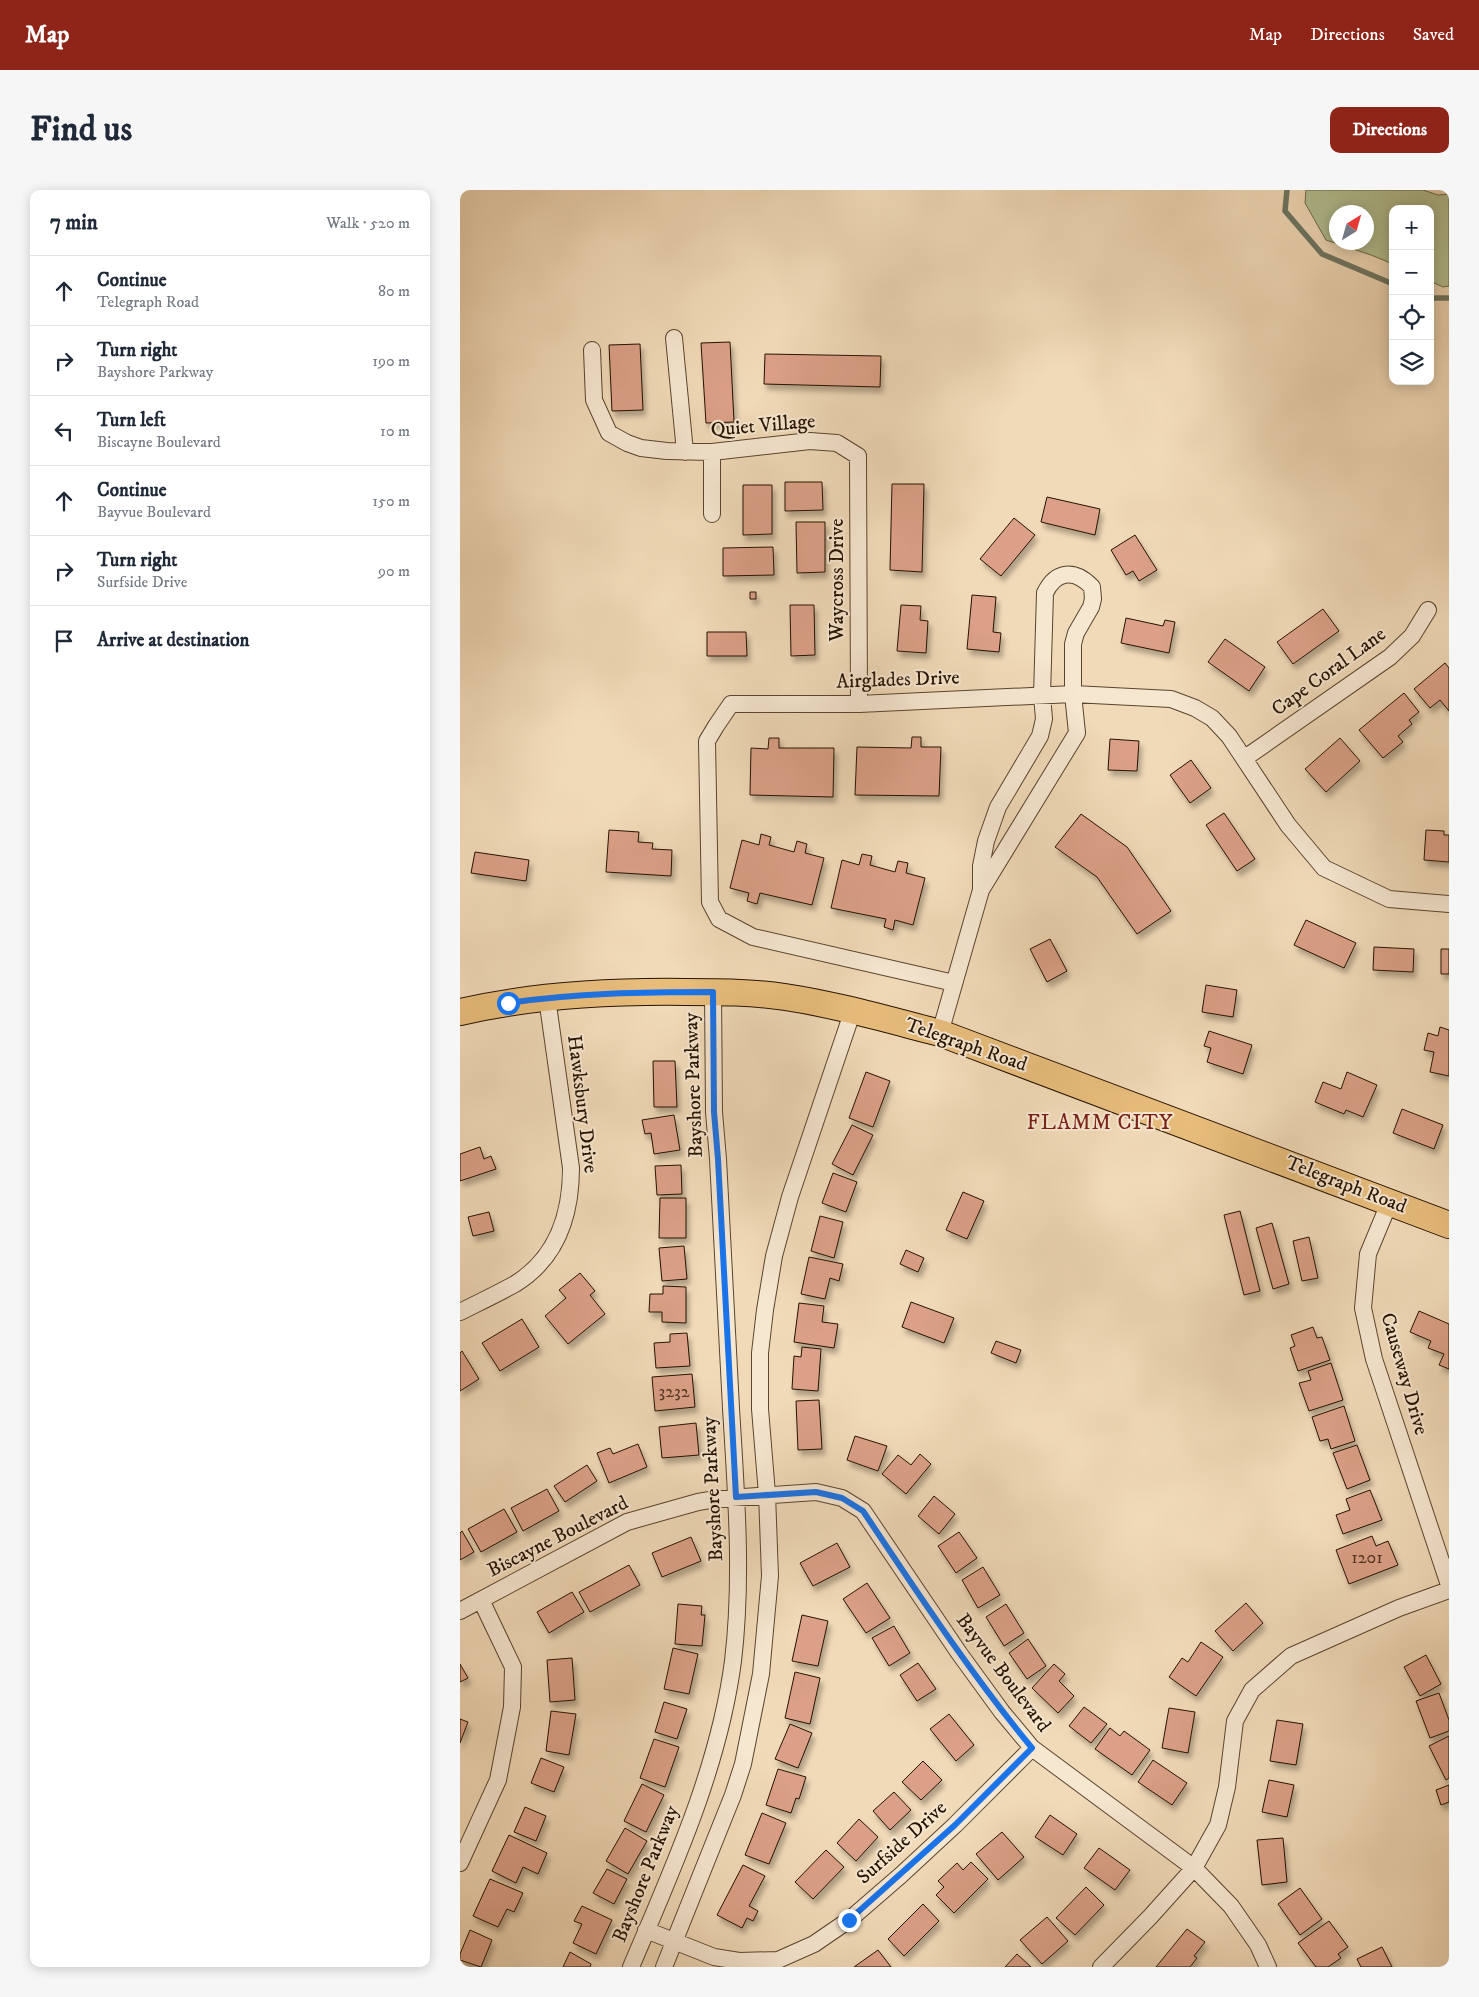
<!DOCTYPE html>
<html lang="en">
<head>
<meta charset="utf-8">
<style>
	:root { --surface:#fff; --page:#f6f6f7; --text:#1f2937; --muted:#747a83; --line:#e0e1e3; --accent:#8f2418 }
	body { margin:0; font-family:"IM FELL DW Pica",serif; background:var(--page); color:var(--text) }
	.controls { position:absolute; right:15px; top:15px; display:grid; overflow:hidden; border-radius:10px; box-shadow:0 2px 12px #0003 }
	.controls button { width:45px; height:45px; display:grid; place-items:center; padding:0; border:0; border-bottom:1px solid var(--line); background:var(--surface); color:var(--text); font:25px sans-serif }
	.compass { position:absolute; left:869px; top:15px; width:45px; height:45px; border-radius:50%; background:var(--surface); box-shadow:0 2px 12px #0003; rotate:37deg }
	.stop { position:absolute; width:15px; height:15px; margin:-11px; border:4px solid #1a73e8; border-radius:50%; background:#fff }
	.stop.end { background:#1a73e8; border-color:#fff; box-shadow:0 1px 5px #0008 }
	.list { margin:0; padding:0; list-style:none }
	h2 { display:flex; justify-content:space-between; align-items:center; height:65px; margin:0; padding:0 20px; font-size:21px }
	h2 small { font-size:16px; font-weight:400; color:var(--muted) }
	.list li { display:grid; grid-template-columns:32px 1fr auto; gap:15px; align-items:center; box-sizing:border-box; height:70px; padding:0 20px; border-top:1px solid var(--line) }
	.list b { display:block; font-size:19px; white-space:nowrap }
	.list p { margin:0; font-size:16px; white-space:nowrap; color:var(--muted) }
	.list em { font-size:16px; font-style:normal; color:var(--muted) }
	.icon { flex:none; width:28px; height:28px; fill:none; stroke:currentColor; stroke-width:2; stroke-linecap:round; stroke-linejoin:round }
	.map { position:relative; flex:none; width:989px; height:1777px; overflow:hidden; border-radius:10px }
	header { display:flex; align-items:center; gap:30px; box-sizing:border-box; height:70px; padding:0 25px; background:var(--accent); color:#fff }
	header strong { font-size:24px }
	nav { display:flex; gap:28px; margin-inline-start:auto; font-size:18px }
	.intro { display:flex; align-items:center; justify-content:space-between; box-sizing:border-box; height:120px; padding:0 30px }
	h1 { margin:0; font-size:35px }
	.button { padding:12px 22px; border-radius:10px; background:var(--accent); color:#fff; font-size:18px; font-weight:700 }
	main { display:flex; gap:30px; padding:0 30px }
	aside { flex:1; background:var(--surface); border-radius:10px; box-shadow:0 2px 12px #0003 }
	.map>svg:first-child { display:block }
</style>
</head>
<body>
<header>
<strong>Map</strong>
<nav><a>Map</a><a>Directions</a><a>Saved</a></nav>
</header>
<div class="intro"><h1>Find us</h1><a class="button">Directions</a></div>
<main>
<aside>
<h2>7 min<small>Walk · 520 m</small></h2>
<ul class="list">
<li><svg class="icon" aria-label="ahead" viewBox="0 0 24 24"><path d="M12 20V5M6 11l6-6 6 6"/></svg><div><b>Continue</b><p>Telegraph Road</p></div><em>80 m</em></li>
<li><svg class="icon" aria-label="right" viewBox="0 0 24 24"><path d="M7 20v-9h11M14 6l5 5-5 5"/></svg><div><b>Turn right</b><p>Bayshore Parkway</p></div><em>190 m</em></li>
<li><svg class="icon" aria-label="left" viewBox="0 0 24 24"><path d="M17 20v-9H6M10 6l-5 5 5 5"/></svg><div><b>Turn left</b><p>Biscayne Boulevard</p></div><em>10 m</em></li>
<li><svg class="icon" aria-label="ahead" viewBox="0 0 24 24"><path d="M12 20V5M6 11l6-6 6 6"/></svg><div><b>Continue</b><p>Bayvue Boulevard</p></div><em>150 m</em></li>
<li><svg class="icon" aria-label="right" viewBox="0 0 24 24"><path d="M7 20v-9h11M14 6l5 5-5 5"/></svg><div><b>Turn right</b><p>Surfside Drive</p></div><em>90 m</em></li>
<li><svg class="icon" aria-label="arrive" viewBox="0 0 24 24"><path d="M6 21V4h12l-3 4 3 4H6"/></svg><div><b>Arrive at destination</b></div></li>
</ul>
</aside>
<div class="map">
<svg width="989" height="1777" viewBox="0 0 989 1777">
	<defs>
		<filter id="shadow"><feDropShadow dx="3" dy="5.5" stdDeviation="2.5" flood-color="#0004"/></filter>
	</defs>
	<rect width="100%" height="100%" fill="#f1dab8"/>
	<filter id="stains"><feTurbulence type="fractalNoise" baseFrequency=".004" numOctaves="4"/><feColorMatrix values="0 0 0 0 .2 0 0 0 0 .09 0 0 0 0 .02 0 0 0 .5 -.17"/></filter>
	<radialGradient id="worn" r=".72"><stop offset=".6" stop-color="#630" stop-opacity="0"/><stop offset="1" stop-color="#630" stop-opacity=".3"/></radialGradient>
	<!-- green -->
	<path fill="#b3c194" stroke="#6c6a4a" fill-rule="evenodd" d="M846 0H963L978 5 989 4V96L983 97 970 91V19H933V74L911 65 866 50 845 13ZM876 22H906V52H876Z"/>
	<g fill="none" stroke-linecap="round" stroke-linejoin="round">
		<!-- stream -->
		<path stroke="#6d7765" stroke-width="5.5" d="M827 0 825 21 862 64 933 94
			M970 108H989"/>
	</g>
	<!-- building -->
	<path fill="#dba087" stroke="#261200" filter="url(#shadow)" d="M270 152 274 232 246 233 241 153Z
		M180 154 183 220 152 221 149 155Z
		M305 164 421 166 420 197 304 194Z
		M325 292H362L363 320 325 321Z
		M432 294H464L462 382 430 380Z
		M283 295H312V344L283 345Z
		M587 307 640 319 635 345 581 332Z
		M554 328 575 345 541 386 520 369Z
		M336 332H365V382L337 383Z
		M675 345 697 380 679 391 673 381 666 385 651 360Z
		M313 357 314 385 263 386V358Z
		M290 402H296V409H290Z
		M512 405 536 407 533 442 541 443 539 462 507 459Z
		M330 415H354L355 465 331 466Z
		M441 415 461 416 460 430 468 431 466 463 437 461Z
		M863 419 879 441 833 474 817 452Z
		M666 428 703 436 705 430 715 432 709 463 661 453Z
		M247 442H286L287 466H247Z
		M765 449 805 477 789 501 748 472Z
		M985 473 989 478V521L980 510 970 518 954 499Z
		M944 503 959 522 949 530 952 534 938 546 943 552 923 568 899 540Z
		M452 547H461V557H481L479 606 395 605 397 557 451 558Z
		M309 548H319V558H374L373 607 290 605 291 558 308 559Z
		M880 548 900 571 866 602 845 579Z
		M650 549 679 551 677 581 648 580Z
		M731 570 751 598 730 613 710 585Z
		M764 623 795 669 777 681 746 635Z
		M621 624 667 657 711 721 677 744 637 687 595 657Z
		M149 640 179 642 178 652 193 653 192 659 212 660 211 686 146 682Z
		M966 640 984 641V645H989V672L964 670Z
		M301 644 311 647 309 655 334 662 337 651 347 654 345 663 364 668 352 715 300 703 297 714 287 711 289 703 270 698 282 650 299 655Z
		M15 662 69 670 66 691 11 683Z
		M402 664 412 666 410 675 435 682 438 671 448 673 446 683 465 688 453 735 435 730 433 740 424 737 426 729 371 718 382 670 399 675Z
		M846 730 896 753 884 778 834 755Z
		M590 749 607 781 587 792 570 759Z
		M914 757 954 759 953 782 913 780Z
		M981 759H989V784H981Z
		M746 795 777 800 773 827 742 822Z
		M980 837 989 840V886L970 882 974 862 964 860 968 843 978 846Z
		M749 841 792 855 783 884 747 872 751 858 744 856Z
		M193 871H215L217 917H194Z
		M406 882 430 891 413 937 389 928Z
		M887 882 917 895 903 927 886 920 884 924 855 912 863 892 881 899Z
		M942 919 983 935 974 959 933 943Z
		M214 925 220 960 194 964 191 943 185 944 182 930Z
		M392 935 413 945 393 985 372 974Z
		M20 957 24 969 31 966 36 979 0 991V964Z
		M221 975 222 1004 197 1005 195 976Z
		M373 983 397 992 386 1022 362 1013Z
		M503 1002 524 1011 507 1049 486 1040Z
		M200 1008H226V1048H199Z
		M780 1021 800 1101 784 1105 764 1025Z
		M29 1022 34 1041 13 1046 8 1027Z
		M360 1026 383 1032 374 1068 351 1061Z
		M812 1033 829 1094 813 1099 796 1038Z
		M849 1047 858 1088 842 1091 833 1051Z
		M224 1056 227 1089 202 1091 199 1058Z
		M446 1060 464 1068 458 1082 440 1074Z
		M349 1067 383 1074 379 1091 370 1088 365 1109 341 1104Z
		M120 1083 135 1101 130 1105 145 1124 108 1154 85 1126 106 1108 99 1100Z
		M203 1096 226 1097V1133L202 1132V1122H189L190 1104H203Z
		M451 1112 494 1128 484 1153 442 1137Z
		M339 1113 364 1116 362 1132 378 1134 374 1158 334 1152Z
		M959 1121 989 1134V1179L979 1175 984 1164 968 1158 971 1151 950 1142Z
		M62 1129 79 1157 40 1181 22 1153Z
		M853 1137 857 1148 862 1147 870 1170 838 1181 830 1158 835 1156 831 1145Z
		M227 1143 230 1176 196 1178 194 1153 210 1152V1144Z
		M536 1151 561 1160 556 1173 531 1163Z
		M342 1157 361 1159 358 1201 332 1199 334 1166 341 1167Z
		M2 1161 19 1189 0 1201V1163Z
		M871 1173 883 1210 849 1221 839 1193 851 1190 848 1181Z
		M232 1184 235 1217 195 1221 192 1187Z
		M359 1210 362 1259 338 1260 336 1211Z
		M884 1216 895 1251 871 1259 868 1249 860 1251 852 1227Z
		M236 1233 239 1265 202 1268 199 1237Z
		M395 1246 427 1256 418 1281 387 1270Z
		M178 1254 187 1277 149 1293 137 1263 150 1258 153 1264Z
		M897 1255 910 1290 887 1299 873 1263Z
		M460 1264 471 1274 446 1304 422 1284 438 1265 451 1275Z
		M127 1275 137 1291 105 1312 94 1296Z
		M87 1299 99 1321 63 1341 51 1318Z
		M910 1300 922 1330 883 1344 876 1325 890 1320 886 1309Z
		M474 1306 495 1324 479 1344 458 1326Z
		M44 1319 57 1342 21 1362 8 1339Z
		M2 1341 14 1362 0 1370V1343Z
		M499 1342 517 1368 496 1383 478 1356Z
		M912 1346 916 1356 928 1351 938 1375 889 1394 876 1360Z
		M231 1347 241 1371 202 1387 192 1363Z
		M377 1353 390 1377 353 1396 340 1373Z
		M169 1375 180 1395 130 1422 119 1402Z
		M523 1377 540 1405 518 1418 502 1390Z
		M407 1393 430 1428 406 1443 383 1409Z
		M112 1402 124 1422 89 1443 77 1422Z
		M786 1413 803 1433 773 1461 755 1441Z
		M218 1414 242 1416 241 1425H245L242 1456 215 1454Z
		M546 1414 564 1443 544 1456 526 1427Z
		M342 1425 368 1431 358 1476 332 1471Z
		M434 1436 450 1463 429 1476 412 1448Z
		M568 1449 586 1476 567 1489 549 1463Z
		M741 1452 763 1467 736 1506 709 1487 722 1468 728 1472Z
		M213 1458 238 1464 229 1504 204 1499Z
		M966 1465 981 1494 960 1506 944 1477Z
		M112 1468 115 1510 90 1512 87 1470Z
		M458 1473 476 1499 457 1511 440 1485Z
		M0 1474 8 1488 0 1492Z
		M594 1474 605 1484 599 1491 614 1506 598 1523 572 1498Z
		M335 1482 360 1488 350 1534 325 1528Z
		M979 1503 989 1530V1541L970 1548 956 1511Z
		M204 1512 227 1519 217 1549 195 1542Z
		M624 1517 647 1534 631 1553 609 1536Z
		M709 1518 735 1522 728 1563 702 1558Z
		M91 1521 116 1524 109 1565 86 1561Z
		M489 1524 514 1555 496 1571 470 1539Z
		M0 1529 8 1532 0 1553Z
		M817 1530 843 1534 836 1575 810 1571Z
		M330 1534 352 1543 338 1578 315 1569Z
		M650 1538 660 1546 664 1541 690 1560 672 1585 635 1559Z
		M989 1546V1588L986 1590 969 1556Z
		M194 1549 219 1557 205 1597 180 1588Z
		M81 1568 104 1577 94 1602 71 1593Z
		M693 1570 727 1593 712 1615 678 1592Z
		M463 1571 482 1590 461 1610 442 1592Z
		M318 1579 346 1587 339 1609 336 1608 331 1623 306 1615Z
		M809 1590 834 1595 827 1627 802 1622Z
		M182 1594 204 1605 186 1642 164 1631Z
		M989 1595V1612L981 1615 976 1600Z
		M434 1602 451 1620 430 1640 413 1621Z
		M65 1617 86 1626 76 1651 54 1642Z
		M302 1623 326 1633 309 1674 285 1665Z
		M590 1625 617 1644 603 1665 575 1647Z
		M399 1629 418 1647 396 1671 377 1653Z
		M165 1638 187 1651 168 1684 146 1671Z
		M542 1642 564 1667 538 1690 516 1664Z
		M49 1645 87 1663 78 1684 63 1677 56 1693 32 1681Z
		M823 1648 827 1692 802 1695 797 1650Z
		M639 1658 670 1680 655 1700 624 1678Z
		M366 1660 384 1677 353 1709 335 1692Z
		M511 1672 528 1689 494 1723 476 1705 484 1697 478 1691 497 1673 503 1680Z
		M283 1675 305 1686 289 1716 298 1721 293 1731 287 1728 282 1738 257 1725Z
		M147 1679 167 1689 154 1714 133 1703Z
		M30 1689 63 1703 54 1722 47 1719 38 1737 13 1726Z
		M626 1697 644 1715 615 1745 596 1728Z
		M840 1698 862 1729 840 1745 818 1714Z
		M463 1714 479 1731 444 1766 428 1749Z
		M122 1716 152 1730 136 1764 113 1753 122 1734 114 1731Z
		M587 1727 608 1751 582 1774 560 1750Z
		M869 1731 888 1757 878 1764 881 1768 868 1777H856L838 1753Z
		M727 1739 745 1752 734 1766 737 1768 730 1777H696Z
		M10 1740 32 1750 21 1777 0 1770V1764Z
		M922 1757 932 1777H901L897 1769Z
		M418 1760 431 1777H394Z
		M110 1762 131 1774 130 1777H103Z
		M557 1764 571 1777H545Z"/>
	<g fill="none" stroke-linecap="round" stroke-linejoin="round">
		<!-- street casing -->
		<g stroke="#59442e" stroke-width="18">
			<path id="street" d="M214 148 225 262
				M132 160 134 210 149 243 167 253 181 258 207 261 252 262 350 251 377 253 398 266 399 514
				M252 324V262
				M785 568 930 467 952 446 968 420
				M494 793 293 747 259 729 250 712 247 551 256 536 271 514H399L613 504 711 509 735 518 752 528 769 546 828 635 864 678 929 709 989 714
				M480 843 521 700 617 543 613 504V454L616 443 631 417 633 409 632 397C615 379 596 380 585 403L582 505 584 529 580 546 538 617 526 651 521 676V700
				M930 1011 908 1064 903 1118 914 1169 989 1395
				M0 1122C18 1113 37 1104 55 1094 97 1068 111 1025 111 978L87 808
				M0 1421 167 1332 238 1312 256 1309 356 1302 382 1308 403 1321 499 1463 542 1522 572 1558 734 1678 771 1716 798 1755 808 1777
				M0 1673 38 1590 52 1517 53 1477 21 1410
				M186 1740 254 1767 279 1771 318 1770 354 1754 389 1730 441 1685 495 1635 572 1558
				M171 1777C213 1678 259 1578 273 1471 283 1387 276 1302 271 1218 266 1135 262 1052 258 969L254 922 253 802
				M204 1777 273 1605 283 1574 301 1484 310 1386 307 1304 300 1219V1163L305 1120 314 1066 330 1007 393 820
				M641 1777 690 1727 734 1678 758 1635 767 1597 775 1531 792 1500 831 1466 939 1418 989 1400"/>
		</g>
		<!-- primary casing -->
		<g stroke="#261200" stroke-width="28">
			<path id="primary" d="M0 822C74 805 150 801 226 802 259 802 292 802 325 807 378 815 429 830 480 843L989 1035"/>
		</g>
		<!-- street -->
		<use href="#street" stroke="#f6e7d1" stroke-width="16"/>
		<!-- primary -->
		<use href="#primary" stroke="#e8bd7c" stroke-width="26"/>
	</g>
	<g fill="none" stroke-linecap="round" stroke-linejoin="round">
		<!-- route -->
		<path stroke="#1a73e8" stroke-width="6" d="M48 813C117 803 183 802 253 802L254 922 258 969 276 1307 356 1302 382 1308 403 1321C457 1402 510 1483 572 1558L495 1635 389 1730"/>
	</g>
	<g text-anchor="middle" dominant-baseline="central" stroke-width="4" stroke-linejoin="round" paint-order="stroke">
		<!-- number labels -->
		<g font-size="18" fill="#533622">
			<text x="214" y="1202">3232</text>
			<text x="907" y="1368">1201</text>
		</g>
		<!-- street labels -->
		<g font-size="20" fill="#261200" stroke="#f6e7d1">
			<text transform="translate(303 236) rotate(-5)">Quiet Village</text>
			<text transform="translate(377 390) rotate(-90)">Waycross Drive</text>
			<text transform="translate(869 482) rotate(-36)">Cape Coral Lane</text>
			<text transform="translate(438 490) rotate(-2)">Airglades Drive</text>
			<text transform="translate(506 855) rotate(19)">Telegraph Road</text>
			<text transform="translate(234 895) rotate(-92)">Bayshore Parkway</text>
			<text transform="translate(122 914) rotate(83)">Hawksbury Drive</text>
			<text transform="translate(886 995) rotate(21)">Telegraph Road</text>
			<text transform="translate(944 1184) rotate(74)">Causeway Drive</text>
			<text transform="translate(253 1299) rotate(-93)">Bayshore Parkway</text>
			<text transform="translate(98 1347) rotate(-27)">Biscayne Boulevard</text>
			<text transform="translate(543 1483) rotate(53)">Bayvue Boulevard</text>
			<text transform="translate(442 1653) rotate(-42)">Surfside Drive</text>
			<text transform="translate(186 1684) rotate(-68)">Bayshore Parkway</text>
		</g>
		<!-- neighbourhood labels -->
		<g font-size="21" letter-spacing="1" fill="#7a1f14" stroke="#f6e7d1">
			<text x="640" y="933">FLAMM CITY</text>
		</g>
	</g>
	<rect width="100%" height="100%" filter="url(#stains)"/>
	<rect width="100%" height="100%" fill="url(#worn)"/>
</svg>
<div class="controls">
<button>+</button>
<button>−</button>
<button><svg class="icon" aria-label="locate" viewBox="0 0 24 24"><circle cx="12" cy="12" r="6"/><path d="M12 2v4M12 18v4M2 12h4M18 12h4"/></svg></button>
<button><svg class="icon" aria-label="layers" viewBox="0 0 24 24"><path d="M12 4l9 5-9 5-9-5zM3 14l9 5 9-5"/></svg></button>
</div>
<svg class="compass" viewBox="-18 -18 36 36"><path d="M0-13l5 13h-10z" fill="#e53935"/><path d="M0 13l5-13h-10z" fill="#747a83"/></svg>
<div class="stop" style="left:48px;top:813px"></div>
<div class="stop end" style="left:389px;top:1730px"></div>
</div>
</main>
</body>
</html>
